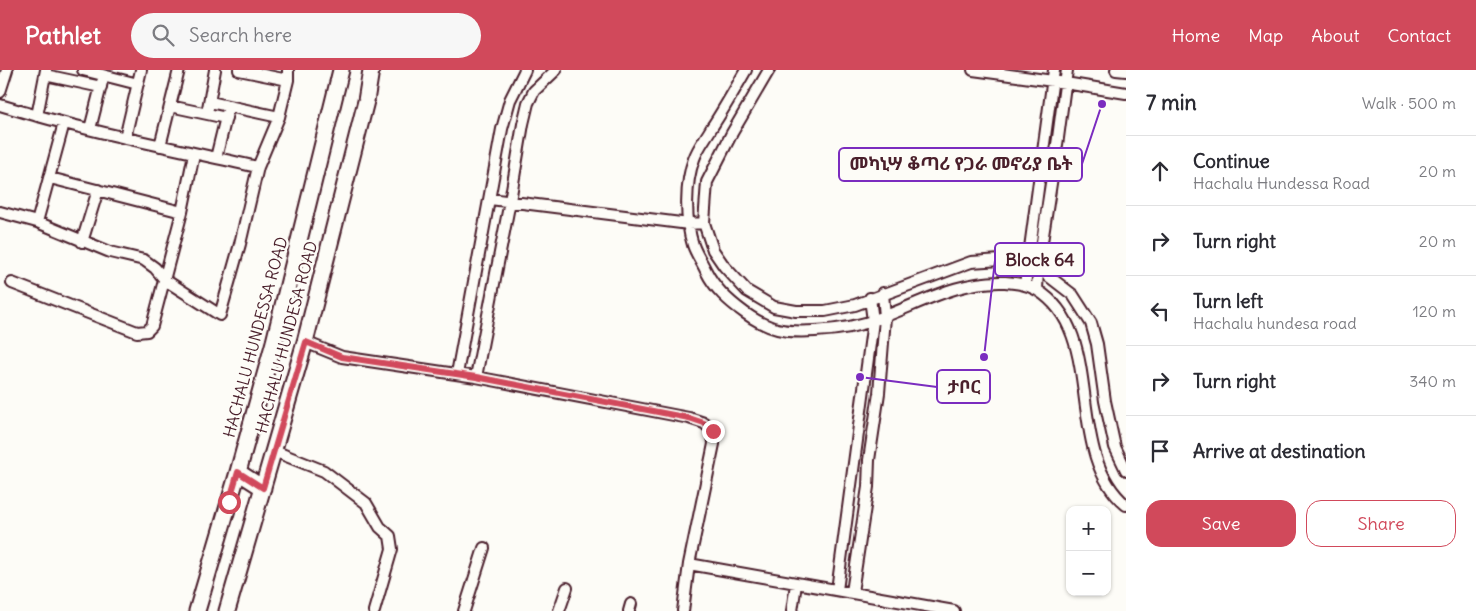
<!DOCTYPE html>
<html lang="en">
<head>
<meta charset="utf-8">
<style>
	:root { --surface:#fff; --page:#f7f7f7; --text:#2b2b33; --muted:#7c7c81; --line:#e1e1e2; --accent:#d1495b }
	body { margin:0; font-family:Delius,"Noto Sans Ethiopic",sans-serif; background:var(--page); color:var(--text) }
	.controls { position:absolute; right:15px; bottom:15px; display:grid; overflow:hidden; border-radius:10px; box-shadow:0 1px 4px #0004 }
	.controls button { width:45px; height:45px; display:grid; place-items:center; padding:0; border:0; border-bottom:1px solid var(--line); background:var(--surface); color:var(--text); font:25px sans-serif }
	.stop { position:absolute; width:15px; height:15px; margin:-11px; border:4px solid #d1495b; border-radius:50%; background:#fff }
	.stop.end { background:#d1495b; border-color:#fff; box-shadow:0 1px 5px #0008 }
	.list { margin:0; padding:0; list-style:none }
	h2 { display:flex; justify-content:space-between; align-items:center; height:65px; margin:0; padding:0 20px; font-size:21px }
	h2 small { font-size:16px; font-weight:400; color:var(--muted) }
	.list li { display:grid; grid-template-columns:32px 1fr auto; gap:15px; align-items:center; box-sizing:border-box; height:70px; padding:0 20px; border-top:1px solid var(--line) }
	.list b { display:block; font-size:19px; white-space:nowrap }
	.list p { margin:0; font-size:16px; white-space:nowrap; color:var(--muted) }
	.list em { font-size:16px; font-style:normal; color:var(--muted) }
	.actions { display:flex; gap:10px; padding:15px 20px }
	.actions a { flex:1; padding:11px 0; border:1px solid var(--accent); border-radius:15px; text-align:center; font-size:18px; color:var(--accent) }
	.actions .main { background:var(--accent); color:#fff }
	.icon { flex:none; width:28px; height:28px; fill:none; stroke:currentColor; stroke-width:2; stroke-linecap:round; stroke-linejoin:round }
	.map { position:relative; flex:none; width:1126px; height:541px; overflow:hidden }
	header { display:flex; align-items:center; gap:30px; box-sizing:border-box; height:70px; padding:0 25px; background:var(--accent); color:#fff }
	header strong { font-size:24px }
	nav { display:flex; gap:28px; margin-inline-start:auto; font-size:18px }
	.search { width:350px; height:45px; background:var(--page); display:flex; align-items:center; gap:12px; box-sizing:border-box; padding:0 18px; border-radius:28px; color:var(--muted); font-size:19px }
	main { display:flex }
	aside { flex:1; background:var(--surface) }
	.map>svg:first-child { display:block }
</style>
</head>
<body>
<header>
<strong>Pathlet</strong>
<div class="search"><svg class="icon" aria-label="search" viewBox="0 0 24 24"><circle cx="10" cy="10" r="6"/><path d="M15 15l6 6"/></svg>Search here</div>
<nav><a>Home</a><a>Map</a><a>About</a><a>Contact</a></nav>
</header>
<main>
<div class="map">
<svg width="1126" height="541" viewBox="0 0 1126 541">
	<rect width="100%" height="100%" fill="#fdfcf7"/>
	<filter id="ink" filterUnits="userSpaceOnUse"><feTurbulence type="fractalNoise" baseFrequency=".02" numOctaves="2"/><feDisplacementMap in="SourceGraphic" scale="10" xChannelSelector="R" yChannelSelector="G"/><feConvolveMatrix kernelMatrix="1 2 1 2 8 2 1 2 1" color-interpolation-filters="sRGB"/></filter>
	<g filter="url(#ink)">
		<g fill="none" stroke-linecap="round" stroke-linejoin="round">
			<!-- street casing -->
			<g stroke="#4a1f2b" stroke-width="14">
				<path id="street" d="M83 0 138 14
					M239 0 288 10
					M746 0C735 19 724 39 712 57 706 68 698 77 694 89 685 113 685 151 693 175 696 184 702 192 706 201 715 219 728 231 745 243 769 260 785 263 815 261 838 260 861 256 883 247 923 232 960 210 1005 212 1016 213 1027 214 1037 220 1108 263 1062 381 1126 435
					M769 0 732 63 707 112 704 153 713 180 724 196 747 221 774 237 796 241H825L855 235 971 192 1001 190 1027 193 1038 198 1073 225 1091 253 1097 274 1105 331 1115 377 1126 400
					M973 0 1053 11 1126 23
					M1116 0 1126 1
					M45 5 101 17
					M0 22 7 0
					M210 32 279 47
					M0 35C85 61 172 78 258 97
					M170 36 226 48
					M208 38 215 0
					M37 46 46 0
					M90 59 102 12
					M125 68 141 0
					M160 76 179 0
					M216 88 227 43
					M50 108 182 142
					M490 129 689 154 704 153
					M0 142 37 152 110 182 144 190 155 198 165 210 220 245 240 174 258 97 279 47 288 10V0
					M37 152 64 53
					M82 172 98 120
					M12 213 137 262 147 261 152 256 182 142 194 84
					M1025 215 1054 0
					M1037 220 1038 198 1058 68 1067 0
					M305 272 342 287 476 307 689 348 704 353 713 361 714 374 689 494 683 541
					M457 304 502 59 510 30 525 0
					M476 307 510 131 523 54 528 33 534 21 556 0
					M274 381 324 401 366 433 380 457 390 466 392 479 374 541
					M689 494 954 541
					M837 520 873 251 870 228
					M852 522 868 417 869 390 879 323 885 247 883 223
					M464 541 484 478
					M559 541 567 518
					M629 541 631 534
					M792 541 796 514"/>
			</g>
			<!-- primary casing -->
			<g stroke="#4a1f2b" stroke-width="19">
				<path id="primary" d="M238 402 263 418
					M197 541 238 402 274 272 341 0
					M227 541 305 272 366 31 371 0"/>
			</g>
			<!-- street -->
			<use href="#street" stroke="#fdfcf7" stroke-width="10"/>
			<!-- primary -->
			<use href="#primary" stroke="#fdfcf7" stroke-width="15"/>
		</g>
	</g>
	<g fill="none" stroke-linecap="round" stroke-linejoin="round" filter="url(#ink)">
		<!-- route -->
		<path stroke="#d1495b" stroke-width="6" d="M229 432 238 402 263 418 306 272 342 287 476 307 689 348 704 353 713 361"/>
	</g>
	<g text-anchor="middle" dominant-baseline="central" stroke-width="5" stroke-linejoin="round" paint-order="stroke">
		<!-- street labels -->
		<g font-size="16" fill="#4a1f2b" stroke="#fdfcf7">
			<text transform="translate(255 267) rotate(-75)">HACHALU HUNDESSA ROAD</text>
			<text transform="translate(286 267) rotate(-75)">HACHALU HUNDESA ROAD</text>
		</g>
	</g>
	<!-- callouts -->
	<path fill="none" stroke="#7b2cbf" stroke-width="2" d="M1102 34L1082 94M984 287L995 190M860 307L937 317"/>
	<g fill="#7b2cbf" stroke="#fdfcf7" stroke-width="2">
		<circle cx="1102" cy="34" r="5"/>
		<circle cx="984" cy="287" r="5"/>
		<circle cx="860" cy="307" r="5"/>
	</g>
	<g fill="#fdfcf7" stroke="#7b2cbf" stroke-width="2">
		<rect x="839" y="78" width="243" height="33" rx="5"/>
		<rect x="995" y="173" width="89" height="33" rx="5"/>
		<rect x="937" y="300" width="53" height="33" rx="5"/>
	</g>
	<g font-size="18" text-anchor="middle" font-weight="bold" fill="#4a1f2b">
		<text x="961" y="100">መካኒሣ ቆጣሪ የጋራ መኖሪያ ቤት</text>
		<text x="1040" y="196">Block 64</text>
		<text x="964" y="323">ታቦር</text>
	</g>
</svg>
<div class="controls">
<button>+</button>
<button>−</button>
</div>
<div class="stop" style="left:229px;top:432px"></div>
<div class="stop end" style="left:713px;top:361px"></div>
</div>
<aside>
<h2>7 min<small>Walk · 500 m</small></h2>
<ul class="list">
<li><svg class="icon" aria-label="ahead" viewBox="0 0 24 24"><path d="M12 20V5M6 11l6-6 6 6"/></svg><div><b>Continue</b><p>Hachalu Hundessa Road</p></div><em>20 m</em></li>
<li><svg class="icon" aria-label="right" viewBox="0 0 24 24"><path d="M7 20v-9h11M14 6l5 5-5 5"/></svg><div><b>Turn right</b></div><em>20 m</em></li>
<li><svg class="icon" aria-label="left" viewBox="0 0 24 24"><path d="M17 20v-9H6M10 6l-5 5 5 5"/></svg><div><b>Turn left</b><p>Hachalu hundesa road</p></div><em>120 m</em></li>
<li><svg class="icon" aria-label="right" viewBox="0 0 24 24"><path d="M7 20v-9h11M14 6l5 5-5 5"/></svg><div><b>Turn right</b></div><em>340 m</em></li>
<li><svg class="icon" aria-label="arrive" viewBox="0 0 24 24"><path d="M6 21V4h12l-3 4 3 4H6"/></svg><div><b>Arrive at destination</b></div></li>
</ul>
<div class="actions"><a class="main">Save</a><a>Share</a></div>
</aside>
</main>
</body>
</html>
